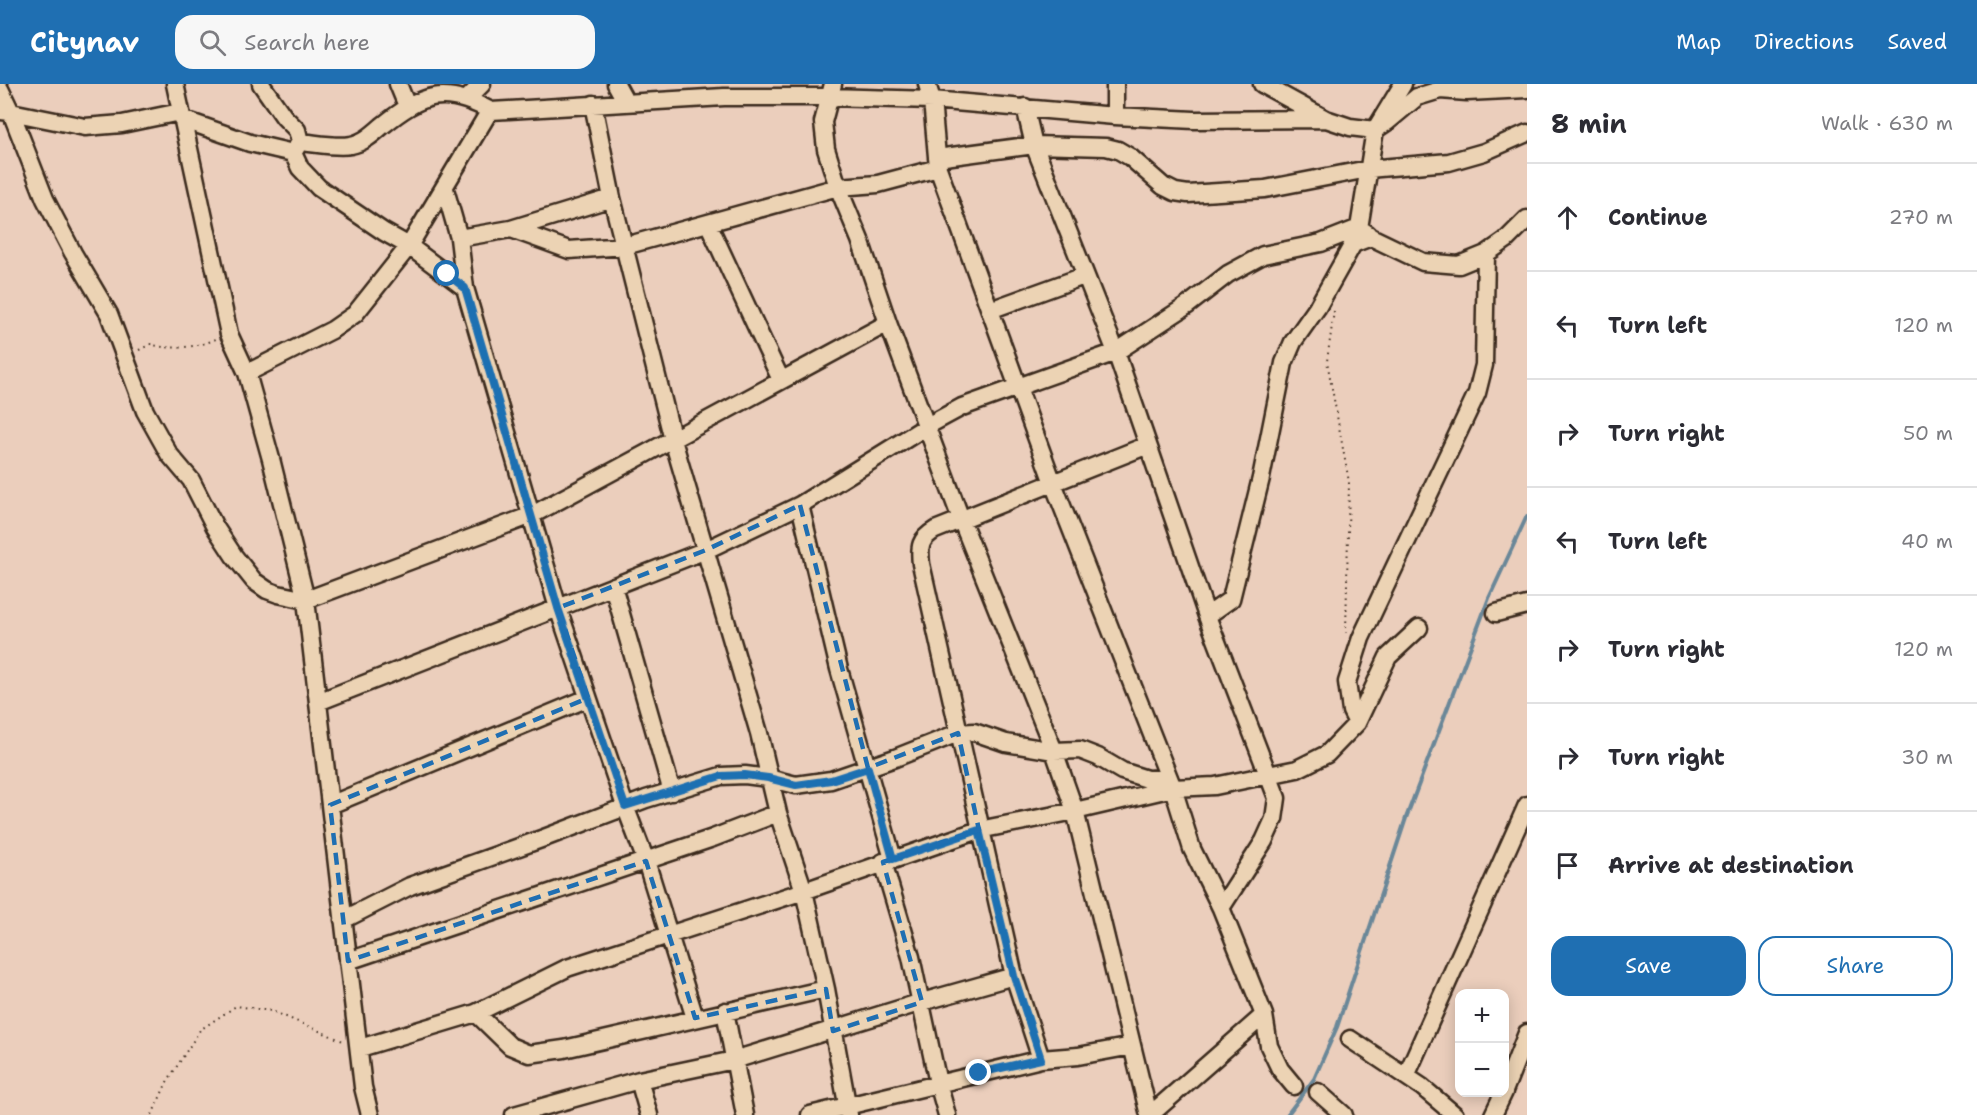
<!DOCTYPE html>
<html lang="en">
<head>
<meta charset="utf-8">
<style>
	:root { --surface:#fff; --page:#f7f7f7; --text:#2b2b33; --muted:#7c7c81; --line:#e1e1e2; --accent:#1f6fb2 }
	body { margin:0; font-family:"Shantell Sans",sans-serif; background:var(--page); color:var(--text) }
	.controls { position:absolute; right:18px; bottom:18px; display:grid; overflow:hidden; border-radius:12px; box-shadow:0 3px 15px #0003 }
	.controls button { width:54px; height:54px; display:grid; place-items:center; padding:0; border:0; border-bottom:2px solid var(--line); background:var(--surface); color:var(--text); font:30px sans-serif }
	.stop { position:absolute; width:18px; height:18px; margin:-14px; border:4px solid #1f6fb2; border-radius:50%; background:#fff }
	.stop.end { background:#1f6fb2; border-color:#fff; box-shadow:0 2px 6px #0008 }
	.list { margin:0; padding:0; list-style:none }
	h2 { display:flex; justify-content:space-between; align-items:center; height:78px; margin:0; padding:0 24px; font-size:26px }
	h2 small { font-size:20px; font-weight:400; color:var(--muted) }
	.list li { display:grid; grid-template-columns:39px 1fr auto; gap:18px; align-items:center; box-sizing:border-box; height:108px; padding:0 24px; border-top:2px solid var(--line) }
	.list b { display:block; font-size:22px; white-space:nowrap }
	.list em { font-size:20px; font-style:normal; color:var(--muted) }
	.actions { display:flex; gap:12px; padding:18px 24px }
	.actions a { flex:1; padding:14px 0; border:2px solid var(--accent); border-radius:18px; text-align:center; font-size:21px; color:var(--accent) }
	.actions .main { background:var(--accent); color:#fff }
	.icon { flex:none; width:33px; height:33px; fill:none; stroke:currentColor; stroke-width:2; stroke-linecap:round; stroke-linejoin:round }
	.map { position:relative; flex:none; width:1527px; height:1031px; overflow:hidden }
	header { display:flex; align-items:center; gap:36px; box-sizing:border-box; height:84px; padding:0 30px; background:var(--accent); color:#fff }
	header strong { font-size:28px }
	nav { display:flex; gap:33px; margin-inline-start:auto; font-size:21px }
	.search { width:420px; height:54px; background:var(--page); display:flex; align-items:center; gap:15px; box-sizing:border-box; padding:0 21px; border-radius:18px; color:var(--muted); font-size:22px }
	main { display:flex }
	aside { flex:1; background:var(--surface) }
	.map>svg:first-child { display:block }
</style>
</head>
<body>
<header>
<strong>Citynav</strong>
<div class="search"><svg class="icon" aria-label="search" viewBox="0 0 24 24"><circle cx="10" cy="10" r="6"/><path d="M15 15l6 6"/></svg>Search here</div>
<nav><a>Map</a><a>Directions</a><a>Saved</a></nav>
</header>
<main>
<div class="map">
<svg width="1527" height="1031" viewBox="0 0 1527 1031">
	<rect width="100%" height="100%" fill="#ebcebc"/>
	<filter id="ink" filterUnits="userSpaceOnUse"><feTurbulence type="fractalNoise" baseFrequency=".0167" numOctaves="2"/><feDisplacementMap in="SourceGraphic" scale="12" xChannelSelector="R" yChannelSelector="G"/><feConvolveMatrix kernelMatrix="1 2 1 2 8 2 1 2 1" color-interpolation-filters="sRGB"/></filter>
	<g filter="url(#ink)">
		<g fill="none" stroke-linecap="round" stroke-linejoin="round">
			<!-- stream -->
			<path stroke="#6a8798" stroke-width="4" d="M1287 1031 1314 995 1337 943 1406 734 1489 514 1527 432"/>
			<!-- minor casing -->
			<g stroke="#3b2a1e" stroke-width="21">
				<path id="minor" d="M175 0 229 250 247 289 271 375 306 516 363 1003 370 1031
					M261 0 284 33 297 46 300 58 293 69 300 84 319 104 384 148 409 162 465 204 558 524 625 722 646 777 695 934
					M398 0 407 22
					M616 0 626 18
					M833 0 823 38 826 65 838 103 860 156 888 239 961 435 1054 667 1075 727 1149 1031
					M927 0 932 16 938 84 1053 399 1173 704 1192 765 1221 824 1254 906 1264 931 1269 962 1280 985 1294 1002
					M1115 0V32
					M1262 0 1326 35 1350 43 1375 46 1387 38 1417 13 1440 6 1467 8 1527 5
					M0 5 11 28 1 27
					M467 15 482 0
					M593 20 612 114 673 356 759 649 778 729 804 807 826 905 849 1031
					M1025 23 1034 61 1116 268 1207 532 1277 714 1274 735 1264 757 1221 824
					M11 28 45 115 73 169 109 230 145 327 169 370 191 396 215 443 234 472 254 497 267 506 278 510 306 516 532 431 888 239
					M11 28 85 43 122 40 180 28
					M182 35 250 59 293 69
					M300 58C314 59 337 64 351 61 363 59 373 50 382 42 422 10 444 1 491 27
					M937 74 1034 61 1106 63 1118 66 1130 73 1163 102 1175 108 1188 110 1265 105 1368 85 1449 78 1484 68 1527 49
					M445 105 459 154 511 145 612 114
					M708 139 781 296
					M511 145 569 166 625 162 838 103 878 100 938 84
					M1368 150 1359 144 1375 46 1403 0
					M459 154 465 204
					M990 226 1084 192
					M247 289 332 246 355 230 409 162 486 33 491 27 724 13H828L932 16 1115 32 1194 36 1326 35
					M800 421 839 585 893 775
					M613 502 672 708
					M1496 529 1527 521
					M1207 532 1231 515 1261 394 1284 279 1293 258 1317 224 1353 160 1371 153 1423 178 1459 181 1486 170 1506 156 1527 135
					M318 618 706 466 800 421 927 342 962 323 1116 268 1188 221 1228 190 1263 171 1321 159 1359 144
					M1357 639 1351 627 1347 598 1361 554 1477 309 1484 281 1486 170
					M330 721 588 614
					M883 778 911 873 938 999 947 1031
					M343 836 410 802 544 754 646 715 721 692 745 691 768 694 796 701 831 696 895 674 958 649 974 648 1006 659 1054 667 1080 666 1098 673 1122 687 1147 695 1169 694
					M348 877 713 754 778 729
					M725 927 745 1031
					M476 929 510 962 529 970 564 965 826 905
					M1350 955 1422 1003 1455 1031
					M360 964 476 929 567 884 804 807 979 746 1075 727 1173 704 1215 702 1297 685 1327 670 1357 639 1388 573 1419 544
					M1041 975 1014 892 921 480C919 462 920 455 935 446L1148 361
					M1406 992 1527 721
					M639 996 649 1031
					M1504 1007 1527 949
					M1318 1008 1344 1031
					M514 1031 639 996 734 976 922 918 1014 892
					M810 1031 1041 975 1078 972 1132 962
					M1150 1031 1264 931
					M1493 1031 1504 1008"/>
			</g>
			<!-- path -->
			<path stroke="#3b2a1e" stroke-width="2" stroke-dasharray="1.5 4.5" stroke-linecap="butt" d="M1334 227 1327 277 1349 398 1346 549
				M139 266 151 260C169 267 199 263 216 255
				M152 1031 167 998 200 946 236 922 272 927 343 957"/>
			<!-- minor -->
			<use href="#minor" stroke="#ecd3b4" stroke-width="16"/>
		</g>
	</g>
	<g fill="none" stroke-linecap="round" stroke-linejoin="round" filter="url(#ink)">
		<!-- route -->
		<path stroke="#1f6fb2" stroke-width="8" d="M447 190 465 204 558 524 625 722 721 692 745 691 768 694 796 701 831 696 868 684 893 775 979 746 1014 892 1041 975 979 989"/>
	</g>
	<!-- marked area -->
	<path fill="none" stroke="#1f6fb2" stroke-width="4.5" stroke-dasharray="12 8" stroke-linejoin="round" d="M800 421 868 684 958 649 979 746 883 778 922 918 833 947 826 905 695 934 646 777 348 877 330 721 588 614 558 524 706 466Z"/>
</svg>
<div class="controls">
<button>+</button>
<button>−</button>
</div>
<div class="stop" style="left:447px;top:190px"></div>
<div class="stop end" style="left:979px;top:989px"></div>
</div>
<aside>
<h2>8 min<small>Walk · 630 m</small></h2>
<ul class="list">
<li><svg class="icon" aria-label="ahead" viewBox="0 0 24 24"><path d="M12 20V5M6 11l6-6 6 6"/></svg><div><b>Continue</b></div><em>270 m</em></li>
<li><svg class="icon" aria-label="left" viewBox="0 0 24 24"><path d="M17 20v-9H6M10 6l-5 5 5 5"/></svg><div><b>Turn left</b></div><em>120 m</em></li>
<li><svg class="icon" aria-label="right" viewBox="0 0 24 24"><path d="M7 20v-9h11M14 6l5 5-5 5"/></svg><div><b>Turn right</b></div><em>50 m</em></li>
<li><svg class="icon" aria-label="left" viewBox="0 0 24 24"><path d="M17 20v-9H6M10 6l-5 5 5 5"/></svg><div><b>Turn left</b></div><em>40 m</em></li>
<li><svg class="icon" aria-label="right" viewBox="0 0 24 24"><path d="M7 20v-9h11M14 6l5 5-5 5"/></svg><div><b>Turn right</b></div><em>120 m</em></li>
<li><svg class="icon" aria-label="right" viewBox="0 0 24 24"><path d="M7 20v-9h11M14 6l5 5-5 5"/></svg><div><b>Turn right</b></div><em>30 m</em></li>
<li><svg class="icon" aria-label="arrive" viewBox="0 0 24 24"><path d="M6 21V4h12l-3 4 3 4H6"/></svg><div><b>Arrive at destination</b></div></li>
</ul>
<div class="actions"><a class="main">Save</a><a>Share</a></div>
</aside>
</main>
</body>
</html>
